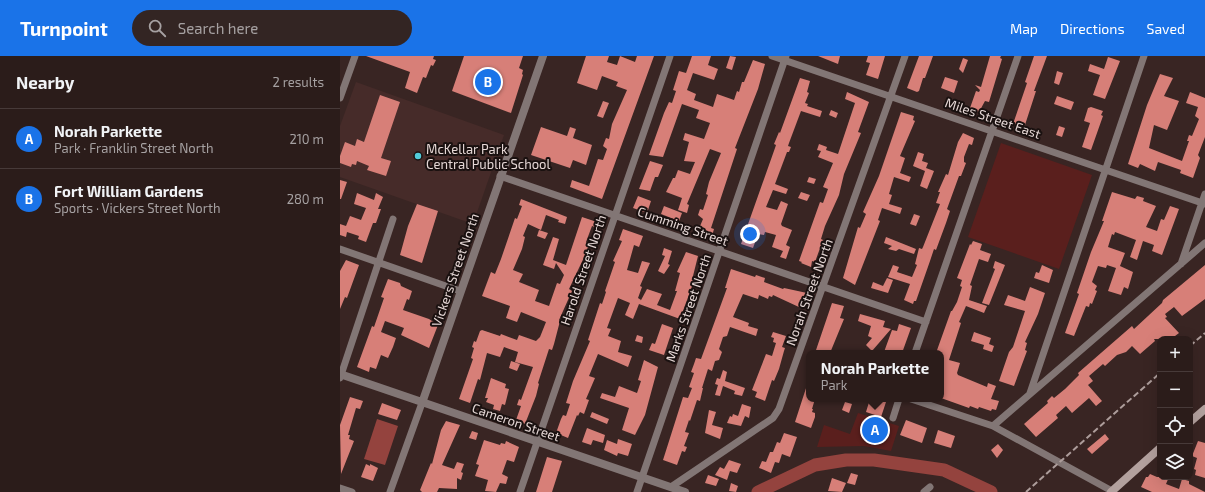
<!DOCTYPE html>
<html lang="en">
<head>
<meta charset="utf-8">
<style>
	:root { --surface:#2b1c1a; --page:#332523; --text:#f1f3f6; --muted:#a6a1a2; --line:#473a39; --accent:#1a73e8 }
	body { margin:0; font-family:"Exo 2",sans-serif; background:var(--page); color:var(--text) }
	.controls { position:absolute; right:12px; bottom:12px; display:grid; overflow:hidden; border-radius:8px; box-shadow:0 4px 16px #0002 }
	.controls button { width:36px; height:36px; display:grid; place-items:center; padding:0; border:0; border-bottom:1px solid var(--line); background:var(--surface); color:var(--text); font:20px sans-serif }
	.you { position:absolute; left:410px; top:178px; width:14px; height:14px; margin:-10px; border:3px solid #fff; border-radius:50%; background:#1a73e8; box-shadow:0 0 0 6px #1a73e833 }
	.badge { display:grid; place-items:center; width:26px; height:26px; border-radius:50%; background:var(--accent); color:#fff; font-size:13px; font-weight:700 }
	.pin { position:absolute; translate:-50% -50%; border:2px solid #fff; box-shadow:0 1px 4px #0006 }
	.popup { position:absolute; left:466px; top:294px; width:138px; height:52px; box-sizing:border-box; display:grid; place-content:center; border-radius:8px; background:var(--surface); filter:drop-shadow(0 1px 3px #0005); font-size:13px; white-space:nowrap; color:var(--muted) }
	.popup b { font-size:15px; color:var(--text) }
	.popup::after { content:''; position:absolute; left:50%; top:100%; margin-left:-8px; border:8px solid transparent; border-top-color:var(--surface) }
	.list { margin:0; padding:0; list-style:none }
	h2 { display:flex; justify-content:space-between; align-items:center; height:52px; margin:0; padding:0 16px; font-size:17px }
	h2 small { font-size:13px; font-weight:400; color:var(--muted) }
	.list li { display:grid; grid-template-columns:26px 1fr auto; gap:12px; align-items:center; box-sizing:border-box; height:60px; padding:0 16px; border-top:1px solid var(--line) }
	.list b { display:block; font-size:15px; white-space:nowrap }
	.list p { margin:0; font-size:13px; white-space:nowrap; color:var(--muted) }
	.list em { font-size:13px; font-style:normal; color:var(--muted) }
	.icon { flex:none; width:22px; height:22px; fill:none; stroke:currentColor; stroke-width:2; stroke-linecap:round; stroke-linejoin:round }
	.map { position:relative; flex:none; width:865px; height:436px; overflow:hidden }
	header { display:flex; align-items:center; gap:24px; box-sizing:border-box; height:56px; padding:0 20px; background:var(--accent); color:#fff }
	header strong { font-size:19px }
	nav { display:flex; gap:22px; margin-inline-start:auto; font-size:14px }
	.search { width:280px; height:36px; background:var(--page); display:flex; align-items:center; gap:10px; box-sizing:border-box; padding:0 14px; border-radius:22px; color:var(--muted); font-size:15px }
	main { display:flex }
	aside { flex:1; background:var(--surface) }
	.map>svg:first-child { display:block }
</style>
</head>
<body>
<header>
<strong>Turnpoint</strong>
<div class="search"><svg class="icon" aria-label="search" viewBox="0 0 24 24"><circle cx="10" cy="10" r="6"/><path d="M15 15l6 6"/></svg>Search here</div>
<nav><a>Map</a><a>Directions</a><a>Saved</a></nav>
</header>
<main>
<aside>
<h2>Nearby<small>2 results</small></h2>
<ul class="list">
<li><span class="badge">A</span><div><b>Norah Parkette</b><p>Park · Franklin Street North</p></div><em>210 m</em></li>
<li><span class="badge">B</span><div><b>Fort William Gardens</b><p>Sports · Vickers Street North</p></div><em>280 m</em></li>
</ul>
</aside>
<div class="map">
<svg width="865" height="436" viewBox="0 0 865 436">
	<rect width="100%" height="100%" fill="#392523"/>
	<!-- built -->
	<path fill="#462b29" d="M16 26 164 79 133 168 0 121V70Z"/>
	<!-- green -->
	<path fill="#5a1f1d" d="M661 87 752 119 719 213 628 181Z
		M518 357 559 370 551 395 524 390 477 391 484 369 510 378Z"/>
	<!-- water -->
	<path fill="#94433e" d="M37 363 58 370 45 409 24 403Z"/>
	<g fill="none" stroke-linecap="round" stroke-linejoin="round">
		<!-- river -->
		<path stroke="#94433e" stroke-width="13" d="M418 436 475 409 506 404H534L604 414 651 436"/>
	</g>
	<!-- building -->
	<path fill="#d77f78" d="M26 0H94L93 3 96 4 93 10 91 9 86 22 83 21 77 37 65 32 70 16Z
		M124 0H183L179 12 183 14 182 18 183 19 171 57 112 35Z
		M246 0H269L267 6 277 9 280 0 295 6 297 0H314L262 143 230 131 232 124 249 130 258 103 263 104 267 93 263 90 266 82 269 83 272 68 287 34 276 30 278 26 262 20 257 34 237 27Z
		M352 0H371L368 9 378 13 374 24 353 17 347 34 356 38 354 44 373 51 377 38 394 44 397 35 399 36 402 26H404L413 4 425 8 418 33 395 92 397 93 371 172 374 173 372 180 358 175 363 163 358 159 360 153 363 154 368 139 366 138 369 126 381 97 370 93 347 148 349 149 347 157 338 154 342 142 326 136 333 122H335L338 114 350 118 355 106 344 105 349 86 343 84 345 77 364 83 370 67 356 62 359 54 342 48 323 101 309 99 324 57 329 46 332 47 336 35 333 34 339 15 346 17Z
		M390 0 396 1 392 14 386 12Z
		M478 0H500L498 8Z
		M528 0H545L538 23 526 19 530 7 526 6Z
		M579 0H593L585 22H583L579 35 577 36 567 32Z
		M650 0H661L660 2 662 3 649 46 645 45 639 56 630 52 636 35 639 36 640 34 635 29 641 31Z
		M694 0H707L694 35H696L684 72 673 68 686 30 687 27 685 26Z
		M768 1 780 5 765 43 753 39 760 19 748 15 750 8 764 13Z
		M623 2 628 4 623 17 619 13Z
		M717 15 723 17 719 29 714 27Z
		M820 18 833 22 824 40 839 45 827 74 814 69 809 92 842 105 849 85H847L849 79 852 80 859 63 855 60 858 51 846 47 850 36 865 42V81L858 99 860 102 853 122 840 117 841 114 818 106 815 115 800 108 798 112 788 108 807 49Z
		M605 21 618 25 614 37 601 32Z
		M460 22 470 25 467 36 469 37 465 47 468 48 467 50 482 55 480 61 461 55 449 87 448 90 451 91 449 96H447L435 128 448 133 446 138 433 134 426 151 437 154 441 145 448 148 441 168 442 170 452 174 446 189 450 191 446 203 440 201 443 195 432 191 436 179 425 176 424 179 418 178 413 192 401 188 435 92 436 89 434 88 439 76 440 77Z
		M507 36 529 46 518 76 521 77 504 118 499 139 485 170 481 183 483 184 475 206 472 205 471 211 461 207 462 206 459 205 480 146 483 147 488 133 483 131 493 107 478 101 481 95 477 94 479 88 487 91 486 94 498 98 515 47 505 43Z
		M40 39 60 46 41 102 51 105 46 120 27 114 29 110 17 105 16 109 12 108 11 111 0 107V100L5 86 15 90 17 83 24 86Z
		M717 40 734 46 731 54 714 48Z
		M263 45 269 47 263 62 257 60Z
		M751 51 763 55 761 59 763 60 751 94 742 91 750 67 744 65 748 52Z
		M491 54 498 57 496 62 489 59Z
		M561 56 574 60 573 64 575 65 560 100 565 102 560 117 571 121 569 126 554 121 549 138 552 139 549 148 562 152 560 158 542 152 538 164 540 165 515 229 503 222 518 171 520 172 526 158 523 156 539 120Z
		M719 70 725 72 722 81 716 79Z
		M201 71 227 80 230 71 236 73 233 82 252 89 246 109 233 104 230 112 191 99Z
		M623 77 634 82 632 89 629 88 624 101V106L626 107 621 120H619L607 153 610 155 606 167 596 194 594 193 590 205 576 245H574L573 248 564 244 570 228 548 221 553 209 559 211 557 216 572 221 577 209 575 208 579 192 582 193 583 191 600 148 596 147 600 136H598L606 118 608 119 618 86Z
		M578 96 584 98 582 105 588 107 586 112 594 115 587 133 580 130 585 115 573 110Z
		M310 105 323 109 318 121H315L310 135 299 133Z
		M469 121 476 123 474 128 467 126Z
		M0 124 7 126 1 143H0Z
		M461 136 470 139 467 145 458 142Z
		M772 136 795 143 797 140 804 142 803 145 816 150 806 171 817 175 821 163 824 164 830 150 839 153 822 199 812 195 814 189 803 185 797 204 790 201 796 184 775 176 774 179 772 178 768 191 785 197 780 210 793 216 788 233 784 231 781 239 768 235 776 212 767 209 766 212 758 210 752 226 757 230 755 234 757 235 752 248 750 247 749 251 746 250 734 280 725 277 739 238 737 237 751 196 764 165H762Z
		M17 137 34 144 36 137 43 141 38 153H41L36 167H33L26 186 18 183 19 180 7 176 6 181 0 179V168L6 170 10 160 21 164 26 152 14 148Z
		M298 140 311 145 307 157 293 152Z
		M181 143 227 161 225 168 218 166 219 164 206 159 201 174 188 168 183 180 185 181 182 193 173 214 183 218 179 226 199 234 195 245 209 250 217 227 220 228 224 219 216 207 214 213 203 209 213 181 219 183 213 204 226 209 242 161 257 166 255 171 252 170 246 186 249 188 248 193 229 233 232 235 219 264 220 265 214 288 212 294 209 293 198 327 199 328 196 340 185 368 176 364 181 350 177 349 179 343 181 344 193 311 175 306 178 296 164 291 160 301 147 297 140 324 138 323 130 347 119 343 133 303 131 302 134 292 132 291 134 285 136 286 140 275 142 274 160 280 161 278 177 284 179 279 196 285 200 281 206 266 181 256 177 266 166 262 170 250 142 240 151 216 155 218 161 203 175 162 177 163 182 150 179 149Z
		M77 148 98 155 82 207 60 199 68 170Z
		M324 150 342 157 339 165 321 158Z
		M574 158 580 160 576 170 570 168Z
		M283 173 303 180 299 191 294 189 287 214 298 217 302 205 310 207 300 230 302 231 298 242 301 244 300 246 307 233 322 238 317 249 330 254 337 235H335L340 217 337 216 346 196 358 200 352 224 354 225 340 263 299 248 293 263 285 259 290 247 278 242 267 272 271 273 268 280 281 285 278 296 292 300 288 311 258 298 249 320 255 322 246 343 249 344 244 358 240 356 238 360 237 359 228 382 216 377 221 363 223 359 226 360 230 348 226 347 233 325 250 285 248 284 260 247 262 248 266 236 265 235 275 206 273 205 282 185 279 184Z
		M199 174 208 177 205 183 197 180Z
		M546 181 576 193 574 198 559 193 556 195 548 193 552 190 544 187Z
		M633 185 642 188 640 194 651 198 648 206 639 203 630 229 632 230 629 244 647 250 644 257 626 250 619 266 621 267 609 304 620 307 617 317 618 319 647 331 648 327 656 330 651 343 659 345 656 354 652 353 651 355 639 351 638 353 630 350 629 352 601 342V297H596L611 255H612L617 246 622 231 620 230 622 224 617 222 630 188 631 189Z
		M324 192 332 195 328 208 330 209 324 218 318 215 325 200 322 199Z
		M6 204 19 209 7 242 5 241 0 253V215Z
		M655 205 665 209 649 249 642 247 655 213 653 212Z
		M702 209 713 214 709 227 694 222 696 216 699 217Z
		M865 209V243L842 260 834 251 825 258 827 261 825 262 839 277 831 283H814L815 285 800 298 792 290 786 296 777 299 765 310 763 308 749 320 753 325 748 329 762 345 756 350 749 342 732 357 726 350 716 359 718 362 696 381 684 368 708 347 707 345 712 340 714 342 725 333 739 319 738 317 769 290 792 270 794 273 822 247 823 244Z
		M391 213 415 221 416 219 425 222 424 226 443 233 444 232 467 237 461 252 433 239 432 241 429 240 428 243 419 239 418 243 403 238 393 261 409 267 408 270 418 273 416 280 390 271 387 280 383 281 379 293 382 296 379 304 375 305 372 315 368 313 362 332H363L360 345 357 344 350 365 349 364 345 376 349 377 344 390 347 391 345 396 342 395 337 409 323 404 343 341 348 342 352 332 349 331 354 317 351 316 354 308 356 302 361 303 387 232H385Z
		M547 222 553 224 548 237 531 232 533 226 543 230Z
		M48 223 60 227 61 230 72 235 69 244 67 243 63 254 89 263 98 269 89 292 61 279 64 272 45 265 41 276 56 282 53 291 48 302 41 299 36 313 30 311 29 316 17 311 32 270 34 271 44 242 41 241Z
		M690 231 705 237 698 258 685 286 687 287 685 294 687 295 674 330 659 325 669 296 673 291 685 255 664 249 668 239 685 245Z
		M492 247 504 250 500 262 504 263 490 297H475Z
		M520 258 545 265 543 271 551 273 532 295 526 289 532 282 528 280 531 270 518 265Z
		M322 268 333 272 324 299 309 294 312 287 315 288Z
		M559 268 571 272 562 297 544 296 552 274 557 275Z
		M433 276 446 280 442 291 445 292 444 295 439 313 434 325 432 324 425 345 415 341 417 336 412 334 426 298 432 300 436 287 433 286 434 282 431 281Z
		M634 276 651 282 649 288 654 290 652 296 643 293 644 289 631 285Z
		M297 279 303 281 302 287 295 285Z
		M304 304 318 311 305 359 295 379 282 374 289 352 260 342 262 337 275 341 279 330 297 337 301 325 298 324Z
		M171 305 180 308 177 315 169 312Z
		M383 314 387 316 385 325 405 332 402 340 394 338 395 335 383 330 380 340 375 339 378 329 375 328 377 322 380 323Z
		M151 322 166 328 165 332 169 333 165 349 162 348 160 355 153 353 154 349 146 346 148 342H145Z
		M468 326 469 343H475L472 353H473L472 356 475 357V361L471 372 455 366Z
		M10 341 23 345 20 353 16 352 8 379H10L9 383 14 385 1 418 0 369Z
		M530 343H545L544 345 546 346 541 361 526 356Z
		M505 346 512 348 509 357 502 354Z
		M42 347 61 354 57 364 38 358Z
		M402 348 411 351 409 362 405 360 401 370 387 367 390 360 392 361 393 358 398 360Z
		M369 354 376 356 372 369 383 372 380 383 365 377Z
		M252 356 269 363 267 368 250 361Z
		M566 364 587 372 582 387 560 379Z
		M106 365 120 369 102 409 114 413 117 406 124 408 121 416 123 417 121 424 117 422V433L99 432 97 436H82L80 434 91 407 92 408 101 374Z
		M247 372 265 379 263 387 253 384 251 389 242 386Z
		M598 374 615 380 611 392 594 387Z
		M132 375 138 377 136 384 129 382Z
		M444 377 457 381 450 401 442 398 439 407 435 406 431 417 422 413 419 412 422 405 426 406 430 396H433L437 386 440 387Z
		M765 378 769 383 752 398 747 393Z
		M278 383 292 388 288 400 278 397 277 400 264 394 267 384 277 388Z
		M144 384 160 389 161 387 165 388 166 385 179 391 174 406 167 404 162 418 168 421 166 428 160 427 156 436 145 435 148 424 135 420 139 409 136 408Z
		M858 385 865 387V422L855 419 856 414 854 413 857 402 852 400Z
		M658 388 663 394 657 402 651 394Z
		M207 401 222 405 212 436H196Z
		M389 404 401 408 397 417 390 415 387 424 375 419 380 411 384 413Z
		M26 408 30 410V408L38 412 33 425 21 421Z
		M511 417 518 419 515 429 507 427Z
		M810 418 817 421H829L826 428 839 433 842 423 849 425V428L865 436H812L801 431 806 421H808Z
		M368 419 379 423 376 430 365 427Z
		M492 422 506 427 502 436 488 435Z
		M391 427 398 430 396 436 389 435Z"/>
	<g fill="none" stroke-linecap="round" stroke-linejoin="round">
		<!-- minor -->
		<path stroke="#827675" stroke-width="7" d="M432 0 865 148
			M0 42 15 0
			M160 120 586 266
			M0 193 120 235
			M841 208 865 138
			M575 297 678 0
			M0 322 53 163
			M690 337 804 0
			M571 343 653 370 772 435
			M553 362 559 343
			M653 370 865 187
			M331 431 433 362 439 353 565 0
			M0 432 12 436
			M50 436 82 347
			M180 436 330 0
			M297 436 446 0
			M584 436 590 431"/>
		<!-- tertiary -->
		<path stroke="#827675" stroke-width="8" d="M0 318 345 436
			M82 347 203 0"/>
		<!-- secondary -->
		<path stroke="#b3a19e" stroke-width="8" d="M850 366 865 353
			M771 436 820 392"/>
		<!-- rail -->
		<path stroke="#ad9d9b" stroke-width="2" stroke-dasharray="6 3" stroke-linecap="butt" d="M850 290 865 277
			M686 436 820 317"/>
	</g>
	<!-- markers -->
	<circle fill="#52cbd9" stroke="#1a1110" stroke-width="1.5" cx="78" cy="100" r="4"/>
	<g text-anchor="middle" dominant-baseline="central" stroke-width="4" stroke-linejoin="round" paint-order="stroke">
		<!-- street labels -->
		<g font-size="13" fill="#e5d7d5" stroke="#1a1110">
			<text transform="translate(653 62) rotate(19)">Miles Street East</text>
			<text transform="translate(343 170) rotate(19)">Cumming Street</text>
			<text transform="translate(115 214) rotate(-71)">Vickers Street North</text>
			<text transform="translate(243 214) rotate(-71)">Harold Street North</text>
			<text transform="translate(469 236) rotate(-70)">Norah Street North</text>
			<text transform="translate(348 252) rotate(-71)">Marks Street North</text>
			<text transform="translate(176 366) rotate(19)">Cameron Street</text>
		</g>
		<!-- poi labels -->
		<g font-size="13" fill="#e5d7d5" stroke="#1a1110" text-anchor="start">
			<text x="86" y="93">McKellar Park<tspan x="86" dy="15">Central Public School</tspan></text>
		</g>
	</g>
</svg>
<div class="controls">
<button>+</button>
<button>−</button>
<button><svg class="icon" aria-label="locate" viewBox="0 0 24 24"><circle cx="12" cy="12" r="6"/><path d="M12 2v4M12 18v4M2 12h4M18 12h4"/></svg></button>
<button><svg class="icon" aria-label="layers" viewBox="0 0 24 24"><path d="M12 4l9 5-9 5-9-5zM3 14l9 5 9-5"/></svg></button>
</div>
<div class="you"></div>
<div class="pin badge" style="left:535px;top:374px">A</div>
<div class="popup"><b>Norah Parkette</b>Park</div>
<div class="pin badge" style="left:148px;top:26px">B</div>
</div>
</main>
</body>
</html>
